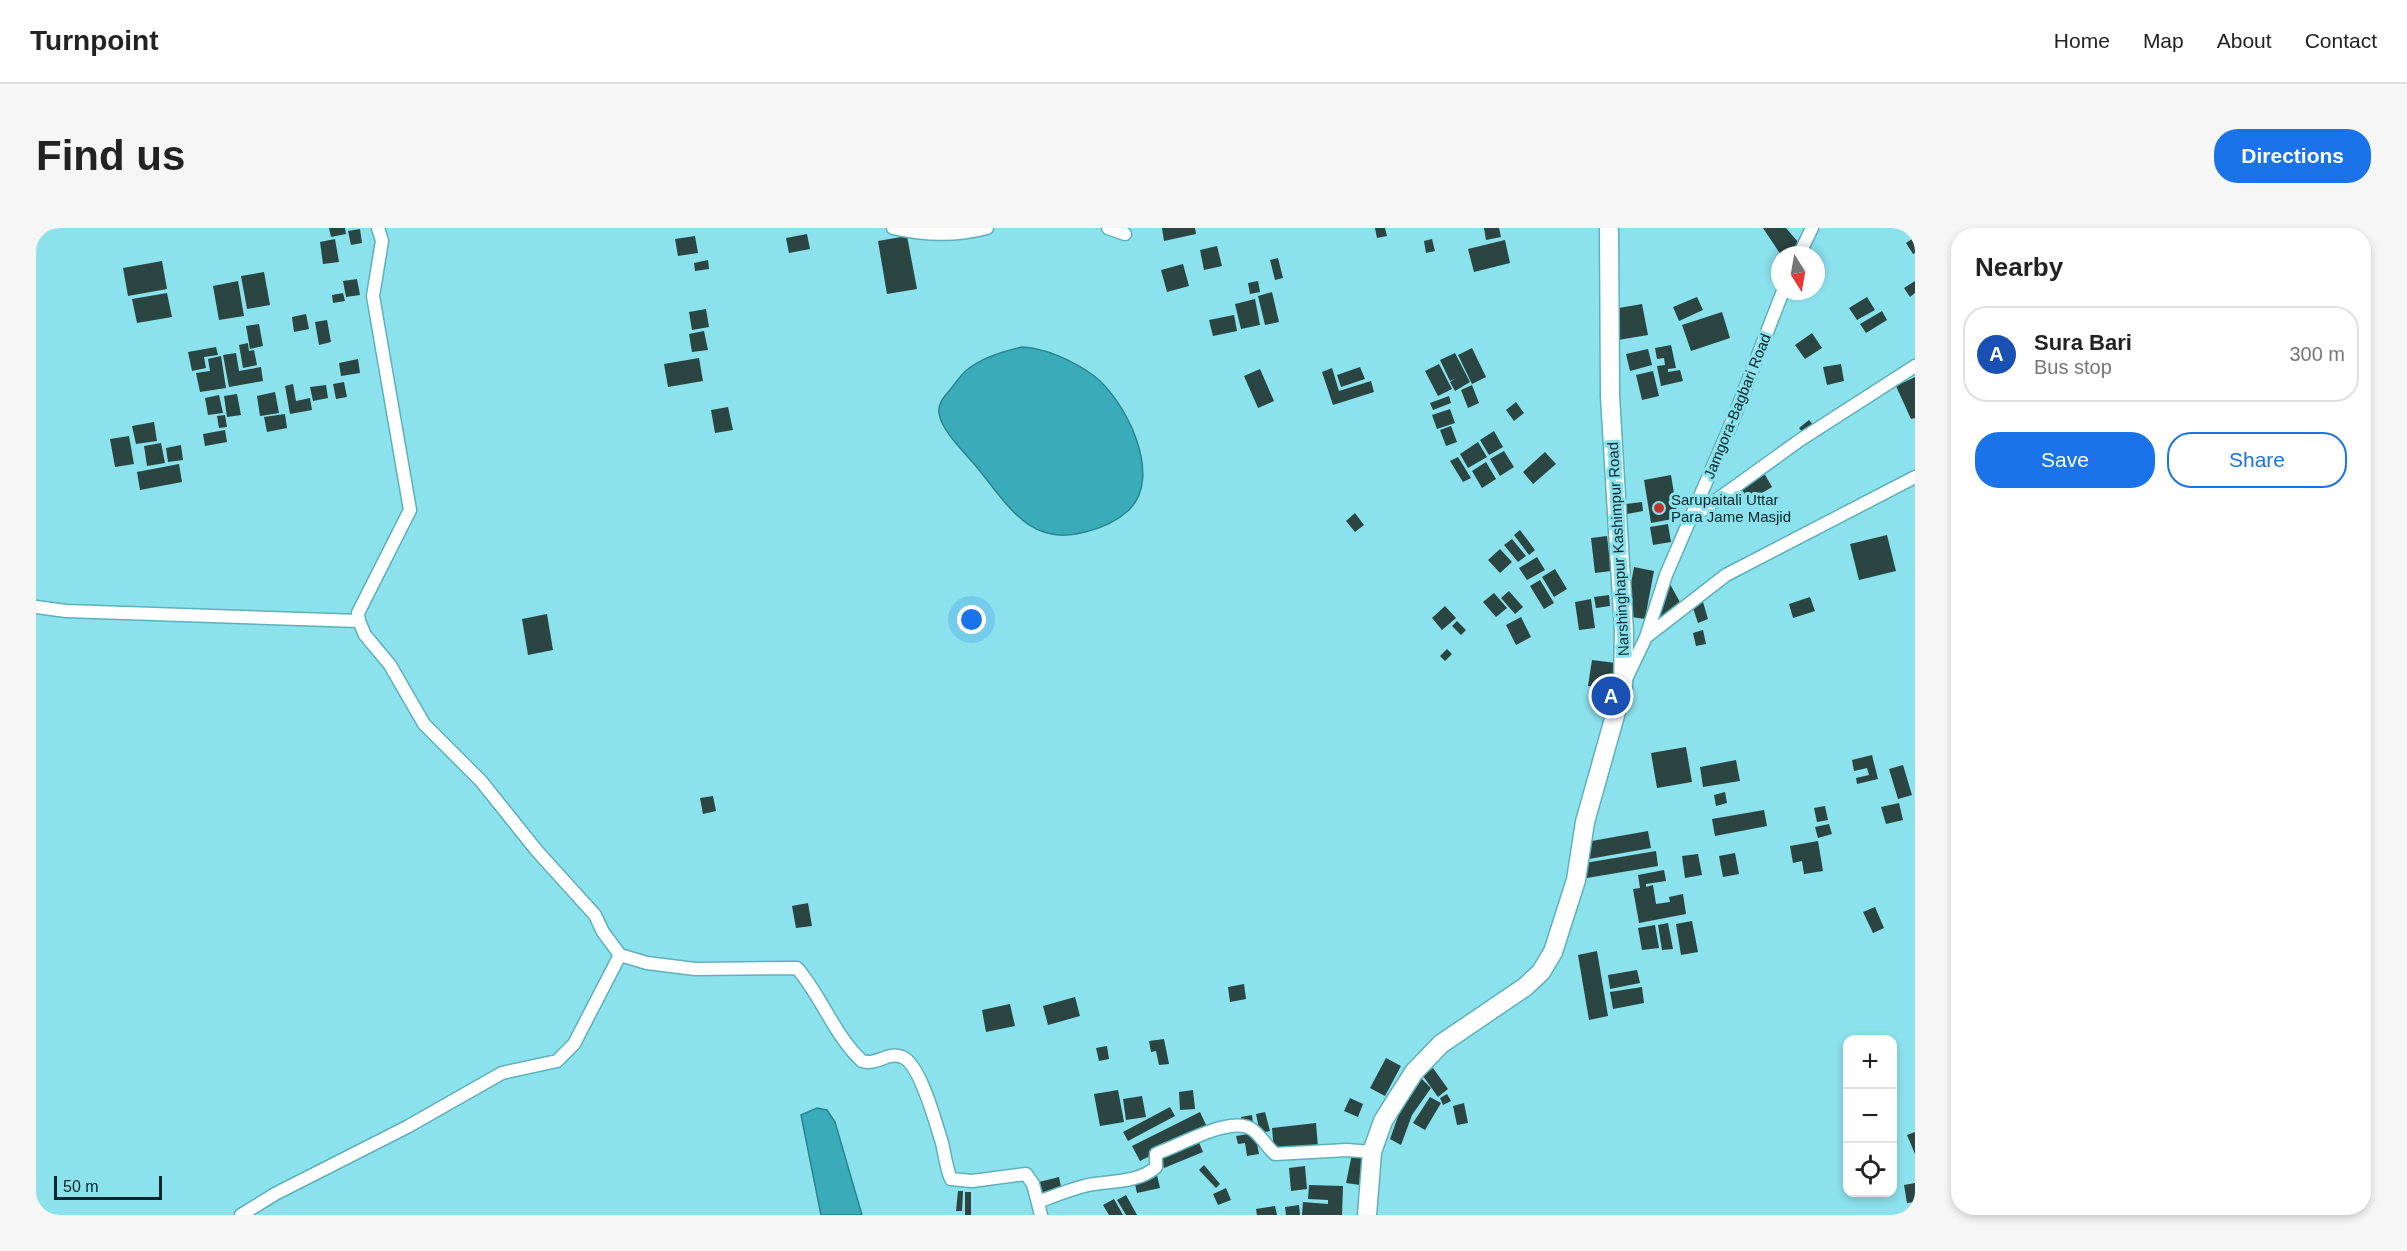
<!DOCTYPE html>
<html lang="en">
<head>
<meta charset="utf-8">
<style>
	:root { --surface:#fff; --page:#f6f6f6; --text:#222; --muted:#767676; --line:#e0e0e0; --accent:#1a73e8 }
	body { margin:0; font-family:Arial,sans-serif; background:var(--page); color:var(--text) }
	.controls { position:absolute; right:18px; bottom:18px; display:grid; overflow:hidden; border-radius:12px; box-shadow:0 3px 9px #0003 }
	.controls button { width:54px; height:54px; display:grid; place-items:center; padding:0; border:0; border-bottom:2px solid var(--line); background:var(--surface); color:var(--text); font:30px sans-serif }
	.compass { position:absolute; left:1735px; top:18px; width:54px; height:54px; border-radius:50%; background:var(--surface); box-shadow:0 3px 9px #0003; rotate:169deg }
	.scale { position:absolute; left:18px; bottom:15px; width:108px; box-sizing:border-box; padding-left:6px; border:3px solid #01282c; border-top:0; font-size:16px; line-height:21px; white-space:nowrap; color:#01282c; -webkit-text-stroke:4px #8be1ec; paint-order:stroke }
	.you { position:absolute; left:936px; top:392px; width:21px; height:21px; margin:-15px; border:4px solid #fff; border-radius:50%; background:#1a73e8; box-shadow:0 0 0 9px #1a73e833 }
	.badge { display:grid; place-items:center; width:39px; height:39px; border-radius:50%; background:var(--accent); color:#fff; font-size:20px; font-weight:700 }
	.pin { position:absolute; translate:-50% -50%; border:3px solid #fff; box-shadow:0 2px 6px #0006 }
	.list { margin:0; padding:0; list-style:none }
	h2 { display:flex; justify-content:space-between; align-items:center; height:78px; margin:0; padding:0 24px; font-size:26px }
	h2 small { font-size:20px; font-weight:400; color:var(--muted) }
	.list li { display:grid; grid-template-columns:39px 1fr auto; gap:18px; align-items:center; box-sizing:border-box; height:96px; margin:0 12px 12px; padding:0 12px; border:2px solid var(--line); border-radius:24px }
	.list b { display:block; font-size:22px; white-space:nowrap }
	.list p { margin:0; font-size:20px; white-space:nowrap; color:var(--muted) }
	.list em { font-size:20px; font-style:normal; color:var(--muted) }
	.actions { display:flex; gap:12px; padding:18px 24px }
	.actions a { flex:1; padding:14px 0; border:2px solid var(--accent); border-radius:24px; text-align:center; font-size:21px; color:var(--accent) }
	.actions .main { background:var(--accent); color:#fff }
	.icon { flex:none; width:33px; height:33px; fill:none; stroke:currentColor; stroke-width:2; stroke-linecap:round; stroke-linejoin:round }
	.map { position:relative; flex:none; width:1879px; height:987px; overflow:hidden; border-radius:24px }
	header { display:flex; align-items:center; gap:36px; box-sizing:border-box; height:84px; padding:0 30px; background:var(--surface); border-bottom:2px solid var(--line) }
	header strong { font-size:28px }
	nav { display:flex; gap:33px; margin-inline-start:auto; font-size:21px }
	.intro { display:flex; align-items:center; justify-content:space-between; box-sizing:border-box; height:144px; padding:0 36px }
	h1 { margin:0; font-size:42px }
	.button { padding:15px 27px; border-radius:24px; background:var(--accent); color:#fff; font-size:21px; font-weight:700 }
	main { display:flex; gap:36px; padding:0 36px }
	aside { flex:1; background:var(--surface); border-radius:24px; box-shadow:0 3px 9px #0003 }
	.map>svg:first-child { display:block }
</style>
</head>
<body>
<header>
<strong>Turnpoint</strong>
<nav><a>Home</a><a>Map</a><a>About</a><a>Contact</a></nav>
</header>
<div class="intro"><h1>Find us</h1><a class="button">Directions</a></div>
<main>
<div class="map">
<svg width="1879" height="987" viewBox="0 0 1879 987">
	<rect width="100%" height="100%" fill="#8be1ec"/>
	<!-- water -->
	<path fill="#3aacb9" stroke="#29848f" stroke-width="1.5" d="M986 119C1010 120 1037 133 1057 147 1089 171 1128 248 1093 282 1080 294 1066 300 1049 304 993 320 971 275 939 237 928 224 905 202 903 185 902 175 908 169 914 162 920 155 925 146 932 141 947 129 968 123 986 119Z
		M781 880 791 882 799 894 826 987H785L765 887Z"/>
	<!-- building -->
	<path fill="#2a4542" d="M293 0H309L310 6 295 9Z
		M1126 0H1159L1160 6 1128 13Z
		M1339 0H1349L1351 8 1341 10Z
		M1448 0H1463L1465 9 1450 12Z
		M1727 0H1750L1762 14 1755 27H1745Z
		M324 1 326 15 315 17 312 3Z
		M771 6 774 21 753 25 750 10Z
		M659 8 662 25 642 28 639 11Z
		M871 8 881 61 851 66 842 13Z
		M1879 9V25L1877 26 1870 15Z
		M299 11 303 34 287 36 284 14Z
		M1396 11 1399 23 1390 25 1388 13Z
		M1469 12 1474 35 1438 44 1432 21Z
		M1181 18 1186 38 1168 42 1164 22Z
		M1242 30 1247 50 1239 52 1234 32Z
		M672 32 673 41 659 43 658 35Z
		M126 33 131 61 92 68 87 40Z
		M1147 36 1153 58 1131 64 1125 42Z
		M228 44 234 77 211 81 205 48Z
		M321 51 324 67 310 69 307 53Z
		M202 53 208 88 183 92 177 58Z
		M1222 53 1224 64 1214 66 1212 55Z
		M1879 53V65L1874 69 1868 60Z
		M1236 64 1243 94 1229 97 1222 68Z
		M131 65 136 89 101 95 96 71Z
		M307 65 309 73 297 75 296 67Z
		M1661 69 1667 82 1643 93 1637 79Z
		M1831 69 1839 82 1821 92 1813 80Z
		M1219 71 1224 97 1205 101 1199 76Z
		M1606 76 1612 107 1582 112 1577 81Z
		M670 81 673 99 656 102 653 84Z
		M1846 83 1851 92 1830 105 1824 96Z
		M1686 84 1694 110 1655 123 1646 97Z
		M270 86 273 101 258 104 256 89Z
		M1198 87 1201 103 1177 108 1173 92Z
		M291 92 295 114 283 117 279 94Z
		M223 96 227 118 214 121 210 98Z
		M668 103 672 122 656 124 653 106Z
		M1776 105 1786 120 1769 131 1759 117Z
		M212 115 213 123 218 122 221 137 207 140 203 117Z
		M1635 117 1640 140 1632 141V144L1644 142 1647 153 1625 158 1621 138 1629 137 1628 130 1621 131 1619 120Z
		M180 119 182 127 168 129 170 140 156 143 152 124Z
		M1436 120 1450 149 1436 156 1422 127Z
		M1612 121 1616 137 1594 143 1590 126Z
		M200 125 203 143 225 139 227 153 193 159 187 127Z
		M1419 125 1434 154 1419 163 1414 154 1420 150 1414 153 1404 132Z
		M185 128 190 160 164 164 160 145 174 143 172 131Z
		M663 130 667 153 632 159 628 136Z
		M322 131 324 145 305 148 303 135Z
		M1403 136 1416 161 1402 168 1389 143Z
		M1805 136 1808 153 1791 157 1787 139Z
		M1324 139 1329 151 1305 159 1301 147Z
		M1296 140 1303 163 1335 153 1338 164 1297 177 1286 144Z
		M1224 141 1238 173 1222 180 1208 148Z
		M1617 143 1623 168 1606 172 1600 147Z
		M1879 149V190L1875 191 1860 158Z
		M308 154 311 169 300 171 297 156Z
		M257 156 260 173 274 170 276 182 254 186 249 158Z
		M290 157 292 170 277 173 274 159Z
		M1436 157 1443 175 1432 180 1425 162Z
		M239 164 243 185 224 188 221 168Z
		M201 166 205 187 191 189 188 168Z
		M183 167 187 185 172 187 169 170Z
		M1413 168 1415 175 1397 182 1394 175Z
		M1480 174 1488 185 1478 193 1470 182Z
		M692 179 697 202 679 205 675 182Z
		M1414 181 1419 195 1401 201 1396 187Z
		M249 186 251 200 231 204 228 189Z
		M189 187 191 199 183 200 181 188Z
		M1773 192 1778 198 1768 206 1763 200Z
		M118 194 121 213 100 216 96 198Z
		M1415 198 1421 214 1410 218 1404 202Z
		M189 202 191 214 169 218 167 206Z
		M1458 203 1467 219 1453 227 1444 212Z
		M93 208 98 236 79 239 74 211Z
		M1442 214 1451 229 1432 240 1424 226Z
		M125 215 129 235 111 238 108 218Z
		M145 217 147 232 132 234 130 220Z
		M1468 223 1478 239 1464 248 1454 231Z
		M1509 224 1520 236 1497 256 1487 244Z
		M1422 229 1435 250 1427 254 1414 233Z
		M1450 234 1460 251 1446 260 1436 243Z
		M143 236 146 254 104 262 101 244Z
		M1728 245 1736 259 1713 273 1704 259Z
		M1635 247 1642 290 1615 295 1608 252Z
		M1606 274 1607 283 1591 286 1590 276Z
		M1319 285 1328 297 1319 304 1310 293Z
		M1632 296 1635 314 1617 317 1614 299Z
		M1484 302 1499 322 1493 327 1478 307Z
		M1851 307 1860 343 1823 352 1814 316Z
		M1571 308 1575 343 1559 345 1555 310Z
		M1476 311 1490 328 1482 334 1468 317Z
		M1464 321 1476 334 1464 345 1452 332Z
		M1501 329 1509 342 1491 352 1483 340Z
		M1598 339 1618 343 1609 391 1589 388Z
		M1519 341 1531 361 1518 369 1506 349Z
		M1504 352 1518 375 1508 381 1494 358Z
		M1634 356 1646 378 1622 391Z
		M1473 363 1487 379 1479 386 1465 370Z
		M1458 365 1471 380 1460 389 1447 374Z
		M1573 367 1574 378 1560 380 1558 369Z
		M1774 369 1779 383 1757 390 1753 376Z
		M1555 371 1559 400 1543 402 1539 374Z
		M1667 374 1672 391 1662 395 1656 377Z
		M1409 378 1420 390 1406 402 1396 390Z
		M511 386 517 422 492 427 486 391Z
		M1485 389 1495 409 1480 417 1470 397Z
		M1421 393 1430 402 1425 407 1416 398Z
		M1667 402 1670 416 1660 418 1657 405Z
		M1411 421 1416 426 1409 433 1404 428Z
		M1556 432 1580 435 1576 462 1552 458Z
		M1650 519 1656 554 1621 560 1615 525Z
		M1836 527 1842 551 1821 556 1820 550 1833 547 1831 540 1818 543 1816 532Z
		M1700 532 1704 553 1667 559 1664 539Z
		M1867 537 1876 567 1862 571 1853 541Z
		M1689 564 1691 575 1680 578 1678 567Z
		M677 568 680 583 667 586 664 570Z
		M1863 575 1867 592 1850 596 1845 579Z
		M1789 578 1792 592 1781 594 1778 580Z
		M1728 582 1731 598 1679 608 1676 591Z
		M1793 596 1796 606 1782 610 1779 599Z
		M1612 603 1615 620 1553 631 1550 614Z
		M1782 613 1787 643 1768 646 1766 633 1757 635 1754 618Z
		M1620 623 1622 638 1551 650 1549 635Z
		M1699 625 1703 646 1687 649 1683 628Z
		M1662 626 1666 647 1649 650 1646 628Z
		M1628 642 1630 653 1610 656V659L1617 657 1620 676 1634 674 1633 669 1647 666 1650 686 1603 695 1597 661 1604 660 1602 647Z
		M772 675 776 698 760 700 756 678Z
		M1839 679 1848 700 1837 705 1827 684Z
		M1656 693 1662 724 1645 727 1640 696Z
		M1632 695 1637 721 1626 722 1622 697Z
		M1619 697 1623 720 1606 722 1602 700Z
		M1561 723 1572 788 1553 792 1542 727Z
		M1601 742 1604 755 1574 761 1572 747Z
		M1208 756 1210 771 1194 774 1192 759Z
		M1606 759 1608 775 1577 781 1574 764Z
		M1039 769 1044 788 1012 797 1007 778Z
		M974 776 979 798 950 804 946 782Z
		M1128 811 1133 836 1123 837 1120 823 1115 824 1113 813Z
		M1071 818 1073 831 1063 833 1060 820Z
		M1350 830 1365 838 1349 868 1334 860Z
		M1397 840 1412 861 1402 869 1387 848Z
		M1385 850 1395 860 1376 887 1365 917 1354 911 1365 880 1374 864Z
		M1082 862 1088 894 1064 898 1058 866Z
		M1157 862 1159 881 1144 882 1143 864Z
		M1411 866 1415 873 1407 877 1404 870Z
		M1106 868 1110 889 1090 892 1087 871Z
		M1394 869 1405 875 1389 902 1377 895Z
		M1314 870 1327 876 1322 889 1308 883Z
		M1428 875 1432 895 1421 897 1417 878Z
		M1134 879 1139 888 1092 913 1087 904Z
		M1164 884 1171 899 1104 933 1096 918Z
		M1229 884 1234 903 1224 905 1220 886Z
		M1216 887 1217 896 1207 897 1205 889Z
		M1280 895 1282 919 1238 923 1236 900Z
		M1879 904V926L1871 907Z
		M1219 905 1223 926 1211 928 1209 915 1202 916 1200 908Z
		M1162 912 1167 924 1128 940 1124 927Z
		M1316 926 1330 929 1324 957 1310 955Z
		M1168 937 1184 956 1180 960 1163 942Z
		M1269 938 1271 961 1255 963 1253 940Z
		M1121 947 1124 960 1101 965 1098 952Z
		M1023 949 1026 964 1003 969 999 955Z
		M1879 955V974L1871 975 1868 957Z
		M1273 957 1307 958 1306 987H1266L1267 974 1292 976V972L1272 971Z
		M1190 960 1195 972 1182 977 1177 966Z
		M922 963H927L926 983H920Z
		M929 964H935V987H929Z
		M1090 967 1101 987H1090L1081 972Z
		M1078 971 1087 987H1073L1067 977Z
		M1263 977 1264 987H1250L1249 979Z
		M1239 978 1241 987H1221L1220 981Z"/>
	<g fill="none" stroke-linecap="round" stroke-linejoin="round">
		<!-- minor casing -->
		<g stroke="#5cb1bc" stroke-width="15">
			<path id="minor" d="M342 0 346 13 337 68 374 282 322 385 323 393 329 407 354 437 388 496 445 553 501 623 559 687 567 704 584 727 611 735 659 741 761 740C786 769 798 807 826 833 841 838 851 823 866 829 884 835 900 896 906 915 909 927 910 940 915 951L936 953 990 946 997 956 1005 987
				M857 0C887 7 921 8 951 0
				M1072 0 1089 6
				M1763 27 1776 0
				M1657 289 1764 212 1879 138
				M0 379 30 383 323 393
				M1610 409 1690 347 1879 249
				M1590 451 1610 409 1630 347 1696 194 1747 63
				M1002 974C1018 968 1035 961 1052 957 1073 953 1103 955 1120 939V926L1124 924C1145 917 1197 886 1217 902 1225 908 1231 919 1239 926L1311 922 1336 924
				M205 987 239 966 371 899 466 845 521 833 538 816 584 727"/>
		</g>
		<!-- secondary casing -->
		<g stroke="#5cb1bc" stroke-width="21">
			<path id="secondary" d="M1331 987 1336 924 1347 893 1357 877 1378 844 1405 816 1489 759 1505 744 1517 724 1540 652 1549 594 1587 459 1588 403 1574 168 1573 0"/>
		</g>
		<!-- minor -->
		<use href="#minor" stroke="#fff" stroke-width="12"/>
		<!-- secondary -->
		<use href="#secondary" stroke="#fff" stroke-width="18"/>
	</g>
	<!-- markers -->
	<circle fill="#c1332f" stroke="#8be1ec" stroke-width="2" cx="1623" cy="280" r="6"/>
	<g text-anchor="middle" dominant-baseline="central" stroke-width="6" stroke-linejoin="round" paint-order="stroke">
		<!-- street labels -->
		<g font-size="15" fill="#01282c" stroke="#8be1ec">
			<text transform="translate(1701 178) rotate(-68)">Jamgora-Bagbari Road</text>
			<text transform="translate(1582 321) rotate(-93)">Narshinghapur Kashimpur Road</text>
		</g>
		<!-- poi labels -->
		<g font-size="15" fill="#01282c" stroke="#8be1ec" text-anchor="start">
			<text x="1635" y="271">Sarupaitali Uttar<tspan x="1635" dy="17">Para Jame Masjid</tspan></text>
		</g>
	</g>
</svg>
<div class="controls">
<button>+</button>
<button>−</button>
<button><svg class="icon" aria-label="locate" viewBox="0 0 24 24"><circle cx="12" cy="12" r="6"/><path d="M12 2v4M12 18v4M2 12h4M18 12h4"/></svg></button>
</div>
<svg class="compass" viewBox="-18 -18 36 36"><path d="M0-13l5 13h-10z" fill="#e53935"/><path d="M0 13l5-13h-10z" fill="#767676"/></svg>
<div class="scale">50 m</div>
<div class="you"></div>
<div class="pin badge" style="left:1575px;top:468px;background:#1a4fb4">A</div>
</div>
<aside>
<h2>Nearby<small></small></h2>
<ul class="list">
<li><span class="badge" style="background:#1a4fb4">A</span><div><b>Sura Bari</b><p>Bus stop</p></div><em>300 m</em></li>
</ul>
<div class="actions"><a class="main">Save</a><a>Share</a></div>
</aside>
</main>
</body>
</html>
